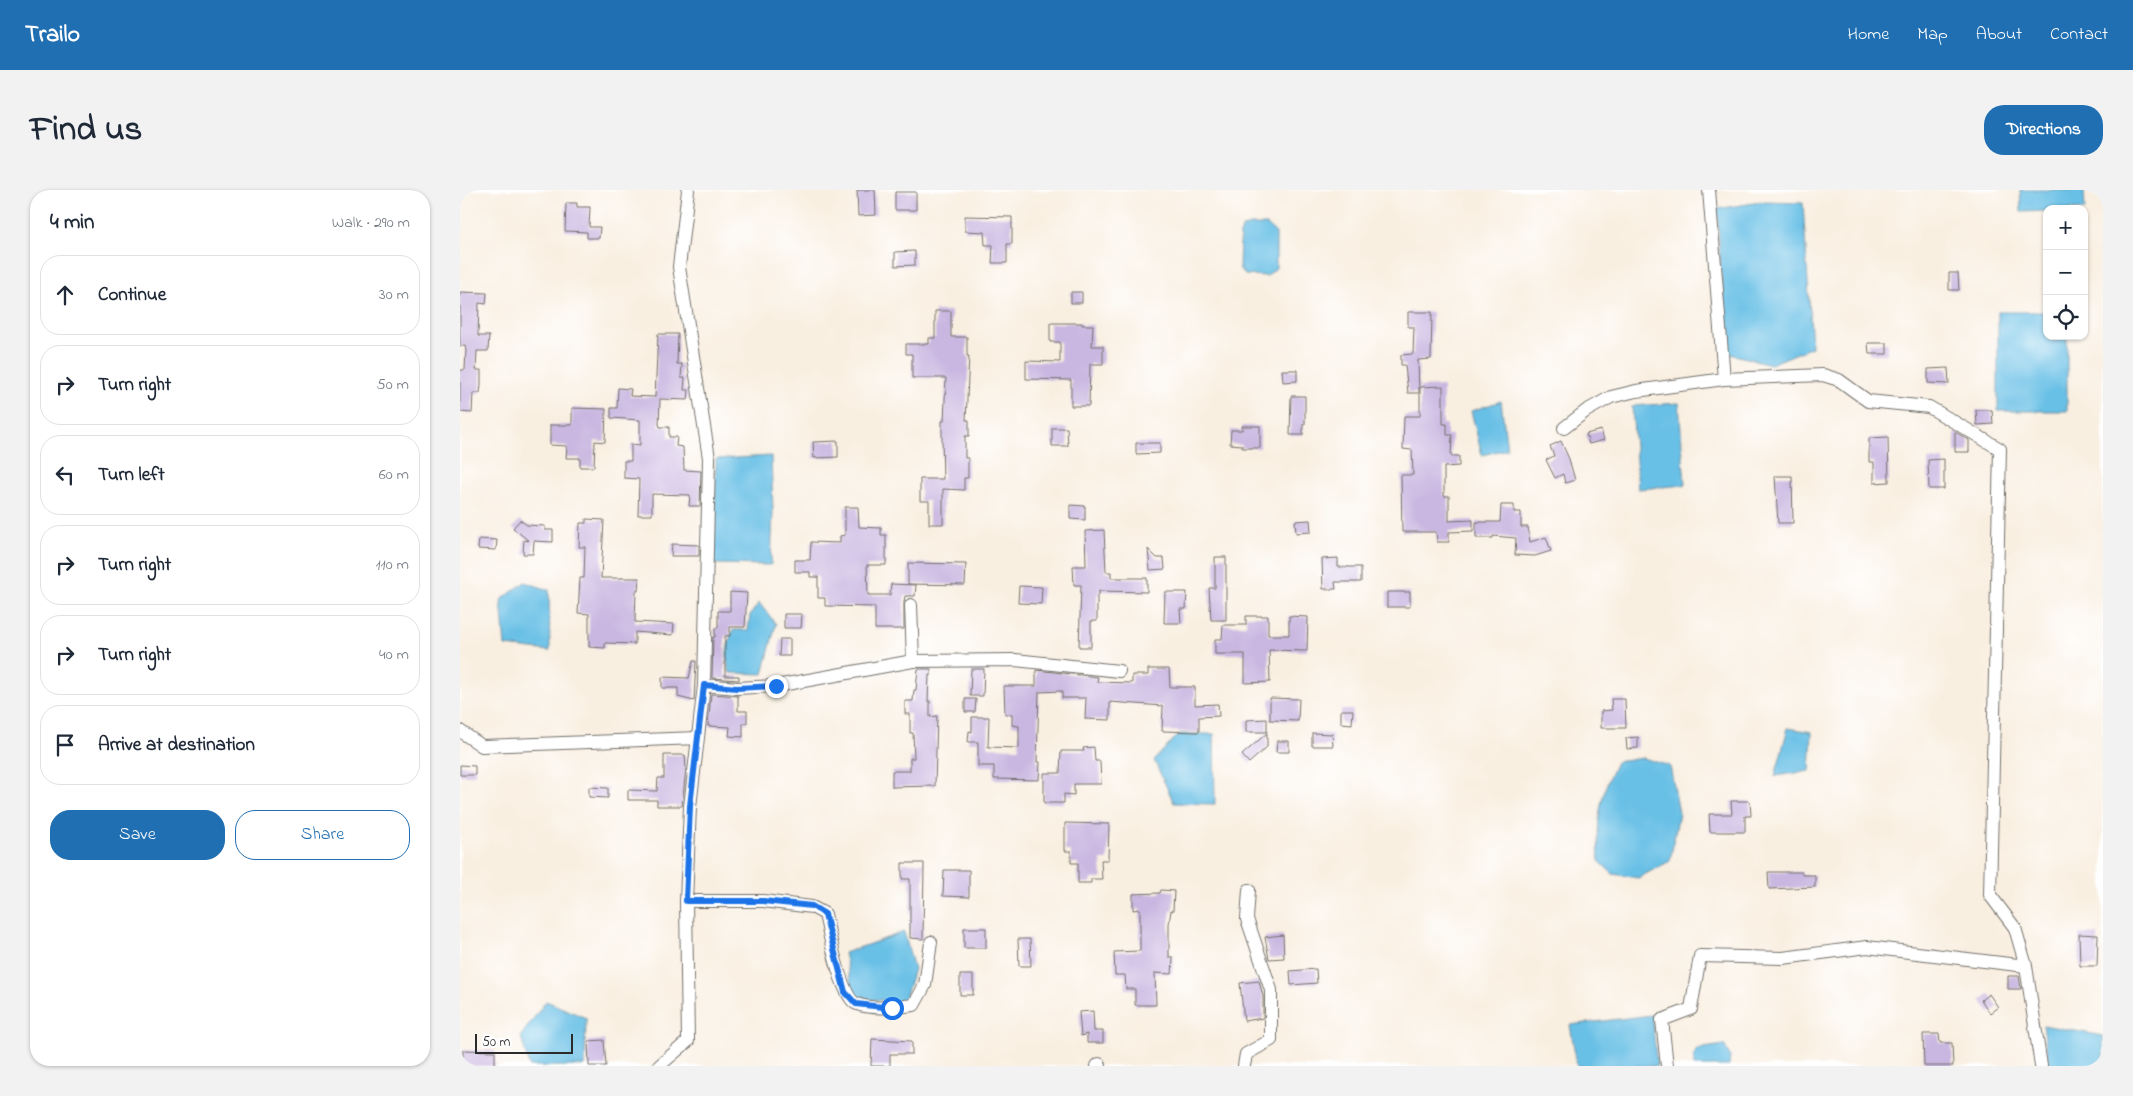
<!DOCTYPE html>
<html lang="en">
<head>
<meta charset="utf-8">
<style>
	:root { --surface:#fff; --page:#f2f2f3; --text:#1f2937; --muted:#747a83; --line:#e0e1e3; --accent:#1f6fb2 }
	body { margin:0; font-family:"Indie Flower",sans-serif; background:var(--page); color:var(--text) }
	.controls { position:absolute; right:15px; top:15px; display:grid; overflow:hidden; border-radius:10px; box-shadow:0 1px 4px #0004 }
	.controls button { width:45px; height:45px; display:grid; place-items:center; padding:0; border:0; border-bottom:1px solid var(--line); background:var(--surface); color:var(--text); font:25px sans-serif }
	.scale { position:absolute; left:15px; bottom:12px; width:98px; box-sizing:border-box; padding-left:5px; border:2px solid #2b2b2b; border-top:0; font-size:14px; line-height:18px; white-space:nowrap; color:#2b2b2b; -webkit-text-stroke:4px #fff; paint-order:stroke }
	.stop { position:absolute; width:15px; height:15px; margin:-11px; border:4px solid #1a73e8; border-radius:50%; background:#fff }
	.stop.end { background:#1a73e8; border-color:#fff; box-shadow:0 1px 5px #0008 }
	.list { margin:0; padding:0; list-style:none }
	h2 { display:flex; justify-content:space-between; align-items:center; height:65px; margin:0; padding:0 20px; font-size:21px }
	h2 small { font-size:16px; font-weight:400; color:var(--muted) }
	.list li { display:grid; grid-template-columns:32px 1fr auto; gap:15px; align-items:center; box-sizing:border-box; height:80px; margin:0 10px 10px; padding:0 10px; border:1px solid var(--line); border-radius:20px }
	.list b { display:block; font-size:19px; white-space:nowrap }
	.list em { font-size:16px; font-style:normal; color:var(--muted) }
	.actions { display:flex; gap:10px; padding:15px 20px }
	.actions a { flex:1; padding:11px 0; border:1px solid var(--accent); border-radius:20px; text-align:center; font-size:18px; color:var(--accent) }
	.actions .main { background:var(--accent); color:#fff }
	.icon { flex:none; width:28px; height:28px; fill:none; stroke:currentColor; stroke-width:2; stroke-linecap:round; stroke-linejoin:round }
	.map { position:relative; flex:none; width:1643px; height:876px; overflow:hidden; border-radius:20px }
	header { display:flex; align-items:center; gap:30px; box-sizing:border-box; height:70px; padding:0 25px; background:var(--accent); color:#fff }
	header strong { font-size:24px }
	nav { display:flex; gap:28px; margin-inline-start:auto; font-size:18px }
	.intro { display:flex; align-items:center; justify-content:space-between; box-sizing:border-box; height:120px; padding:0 30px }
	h1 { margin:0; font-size:35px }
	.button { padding:12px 22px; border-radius:20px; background:var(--accent); color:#fff; font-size:18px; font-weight:700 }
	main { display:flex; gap:30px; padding:0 30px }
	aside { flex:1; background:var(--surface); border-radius:20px; box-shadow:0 1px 4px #0004 }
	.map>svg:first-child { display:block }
</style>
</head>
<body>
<header>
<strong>Trailo</strong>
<nav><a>Home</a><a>Map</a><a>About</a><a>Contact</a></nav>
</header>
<div class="intro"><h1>Find us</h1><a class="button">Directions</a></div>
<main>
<aside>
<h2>4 min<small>Walk · 290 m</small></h2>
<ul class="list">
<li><svg class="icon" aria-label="ahead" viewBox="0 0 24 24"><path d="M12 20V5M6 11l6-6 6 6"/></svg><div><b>Continue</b></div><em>30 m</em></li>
<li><svg class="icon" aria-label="right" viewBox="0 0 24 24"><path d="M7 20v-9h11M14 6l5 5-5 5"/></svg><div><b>Turn right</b></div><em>50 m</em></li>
<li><svg class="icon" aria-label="left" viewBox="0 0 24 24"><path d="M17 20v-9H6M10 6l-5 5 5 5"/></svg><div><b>Turn left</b></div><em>60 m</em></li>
<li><svg class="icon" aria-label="right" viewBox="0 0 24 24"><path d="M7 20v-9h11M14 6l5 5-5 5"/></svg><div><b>Turn right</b></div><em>110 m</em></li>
<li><svg class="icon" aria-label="right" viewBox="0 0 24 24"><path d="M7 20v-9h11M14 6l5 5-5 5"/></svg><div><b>Turn right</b></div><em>40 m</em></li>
<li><svg class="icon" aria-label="arrive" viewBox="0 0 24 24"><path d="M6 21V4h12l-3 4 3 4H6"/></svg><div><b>Arrive at destination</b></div></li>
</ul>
<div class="actions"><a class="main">Save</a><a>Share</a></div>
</aside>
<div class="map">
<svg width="1643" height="876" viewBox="0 0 1643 876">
	<rect width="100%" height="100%" fill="#fff"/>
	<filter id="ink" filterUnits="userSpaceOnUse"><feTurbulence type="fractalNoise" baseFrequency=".02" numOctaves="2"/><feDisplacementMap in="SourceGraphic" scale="10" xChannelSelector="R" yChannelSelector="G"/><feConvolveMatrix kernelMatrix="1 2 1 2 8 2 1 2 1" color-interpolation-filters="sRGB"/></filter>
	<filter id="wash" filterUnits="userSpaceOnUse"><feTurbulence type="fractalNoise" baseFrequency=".0096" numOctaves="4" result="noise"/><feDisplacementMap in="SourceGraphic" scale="20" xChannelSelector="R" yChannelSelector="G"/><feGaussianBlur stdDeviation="1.12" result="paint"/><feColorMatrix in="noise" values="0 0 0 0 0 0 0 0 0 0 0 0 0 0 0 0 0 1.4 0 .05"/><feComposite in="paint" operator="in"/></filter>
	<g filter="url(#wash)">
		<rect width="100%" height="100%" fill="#f9efe1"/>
		<!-- water -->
		<path fill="#69c0e6" stroke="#4a7688" d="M1560 0H1624L1625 20 1587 19V21L1561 22Z
			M1300 12 1343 13 1352 157 1311 174 1266 163 1257 19Z
			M791 35H807L816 43V78L807 86 785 85 779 78 780 45 783 37Z
			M1538 122H1587V146H1607V221H1538Z
			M1041 211 1047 259 1022 265 1011 221Z
			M1219 213 1225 295 1178 299 1172 216Z
			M311 266 313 321 311 375 253 374 256 269Z
			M65 392 89 400 90 461 45 456 41 410Z
			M299 413 316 434 303 484 270 483C264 469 267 454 273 440H288L290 425Z
			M1328 538 1352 542 1350 581 1315 586Z
			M719 544H754L755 614 714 613 694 570Z
			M1183 568 1210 576 1219 623 1210 671 1178 688 1153 684 1139 671C1137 629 1138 611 1156 572Z
			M444 742 454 779 444 812 394 808 384 763Z
			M86 811 126 828 125 876H69L61 846Z
			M1192 825 1197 876H1117L1110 835Z
			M1583 835 1643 846V876H1589Z
			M1264 855 1270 866 1269 876H1234V865L1237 859Z"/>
		<g id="blocks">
			<!-- building -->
			<path fill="#cab7e1" d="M397 0H415L416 25 398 26Z
				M435 2H456V20H435Z
				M106 13H117V17H130L129 37H140L139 48H127V42L105 41Z
				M505 26 552 27V54H547V73H532L533 55H525L524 42 505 41Z
				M455 61V75L435 76V62Z
				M1489 83H1498L1499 100H1489Z
				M0 102 27 103 26 114 19 113 18 146H29L28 161H17L16 180H21V195L20 203H13L12 223 0 222V180H5L6 160 5 156H0Z
				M611 102H622V113H611Z
				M475 121H491V147H507V166H509L506 230H509V246H505V268H508V288H504V300L483 299V334H469V311H460V289H483L482 248V231H484L486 188H452V164H446V154H469V148H475Z
				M948 122H972L971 169 958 170 959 203H948L945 175H941V165L953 164 954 137H948Z
				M590 133H622V135H633L632 156H643V174H630L629 216H611V190L566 189V171L600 172V152H590Z
				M198 144H218L217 174H222L221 188H225L224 200H229L228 210 200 209 199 234 200 237H209V247H217L216 256 223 257 224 280 241 281 240 316H229L230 305 192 304V325H178L179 289 164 288V271H171V254L180 255V230L151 228V218H157L158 198 171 199 170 206 195 207Z
				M1408 153H1427V164H1409Z
				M1488 178 1489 194 1468 193V179Z
				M822 180H837V191L823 192Z
				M983 196V234H987V245H992L991 266H999V276L984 277V306H989V331L1013 330V341L989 342V352H977L976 342H942L941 285H953L952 260 943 259 944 226H960V197Z
				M831 206H845V234H843V245H830Z
				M112 218 146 219 145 252 135 251 134 277H120V268H106L107 256 90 255V235H112Z
				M1516 220H1532L1533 234 1517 235Z
				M782 236H800V258H782V255L770 254 771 240H782Z
				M592 238H607L608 256H592Z
				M1141 240 1144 250 1129 254 1126 244Z
				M1495 242 1509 250V262H1495Z
				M1428 247 1429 292 1414 293V272H1409V248Z
				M378 251V267L354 268 353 252Z
				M1101 251 1109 269 1115 290 1105 293 1103 284 1095 288 1086 270 1094 266 1090 256Z
				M676 253H700V263L676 264Z
				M1484 269V299H1469L1468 270Z
				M1315 286H1332L1333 333H1318Z
				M610 315 625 316V330L610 329Z
				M1041 315H1054V322H1061V337H1068L1070 352 1086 347 1091 361 1075 366 1055 365 1056 348 1033 346V348H1016V332H1040Z
				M385 317H398L399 337 421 338V345H426V375H407L408 405H430L431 394 456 395 455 406H445L444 412V439H415V417L365 416V408H358V387H350V382H335V370H350L351 352 380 353V346L385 345Z
				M126 329 144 330 141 388H179L178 401H176L175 432 214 434 213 445 175 442V454L145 453V458L129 457V424L118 423 120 388H124L125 357H119L120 333H126Z
				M60 330 67 335 85 336V340H93V352L74 351 73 364H63L64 350 69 351 53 338Z
				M850 330 851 342 836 343 835 331Z
				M644 340 646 382H651V388H687V402L639 401V405H637V431H631V457H619L621 395H614L613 376H626L625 341Z
				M19 349 37 350 36 360 18 359Z
				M212 354 239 355V366H211Z
				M688 359 697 368H704L705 379 690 380Z
				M755 367H766V430H751L749 398H755Z
				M878 368V377H901V392H875L876 399H863L862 369Z
				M448 373 506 374 505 395 448 394Z
				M559 396 582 397 581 414 558 413Z
				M270 402 287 403 285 437H270V446H265V486H279V490L252 488 253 447H255V438H258V421H270Z
				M705 402H727L726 419H720L721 433H704Z
				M927 402H950V417H927Z
				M324 424H342L341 438H324Z
				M786 426H808V445H829V426L848 427 847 461 809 460 810 492 785 493V464H755V449H762L763 435H786Z
				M320 449H330V466H319Z
				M233 471H236L234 511 218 507V498H202V487L229 488Z
				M458 479H471V485H469L468 511H470V527L477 526 475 596 432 597V581H450V568H454L453 543H450V524H445V511H453L454 500H456Z
				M511 479H524L523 506H510Z
				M688 479H709L710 497H735V515L758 514 759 526 739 527V542L702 541 703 516 650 512V530L625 529 626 508H602V501L579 502 577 572H580L579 590 534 589V576H518V552H508L509 541 512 542V527H529L528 557 559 558V536L552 535V524H545L544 496H576V480L638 487 637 492 672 493V485H688Z
				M251 504 278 506V521H287V533H283V547L269 546 270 537 248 536Z
				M810 508 839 509 838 531 810 530Z
				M505 509H516L515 522H505Z
				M1151 509H1165L1166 538H1141V521L1152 520Z
				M881 520H893L892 534 881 533Z
				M807 529V542H786V530Z
				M807 543V557L789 573 782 565Z
				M852 543 872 544 873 556H852Z
				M1178 547V558L1167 559 1166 548Z
				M817 551H829V562H816Z
				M634 557 635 571H640L641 594H614V605L604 604V613H584V583H600L601 561H624L623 558Z
				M204 565H225L226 578 222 616H197V610H168V600L197 601 198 588H204Z
				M0 575 15 576V585H0Z
				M129 597 148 598V608L129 607Z
				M1271 611H1290L1291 626H1285V642H1250L1249 624H1272Z
				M605 633 649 634 648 670H641L642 689H631V693H618V673H611V661H605Z
				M442 673H464L463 749 450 748V689H442Z
				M484 680H509V707L483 706Z
				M1308 682H1342V685H1355V697L1309 699Z
				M701 700 714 701 713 721 711 720 709 734V767H713L712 784 695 783 696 815H675V799H666L665 785H655L654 762 680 761V719L673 720V704L700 703Z
				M504 738H526V758H504Z
				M1619 744 1638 745 1637 776H1620Z
				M823 745 824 768 809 769 805 747Z
				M558 749H570L571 776H559Z
				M856 779 857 793 831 795 830 781Z
				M500 785H513V805H500Z
				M1548 786H1559L1561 799H1548Z
				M799 791 803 806V828L784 831 780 793Z
				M1529 804 1538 817 1530 823 1521 810Z
				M633 821 634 841H643V853H627V844L621 846 619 822Z
				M1463 844H1479L1480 853H1492L1493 876H1464Z
				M412 849 452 851V864H430V876H411Z
				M144 850 146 876H129L128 851Z
				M3 860 35 861V876H3Z"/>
		</g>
	</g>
	<g filter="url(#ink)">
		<use href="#blocks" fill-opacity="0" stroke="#73706b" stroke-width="1"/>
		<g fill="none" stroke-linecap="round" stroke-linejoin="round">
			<!-- minor casing -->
			<g stroke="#73706b" stroke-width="14">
				<path id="minor" d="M1104 238 1126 221 1151 207 1176 201 1264 189
					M451 415 453 471
					M244 495 277 498 316 496 453 471 555 470 659 481
					M0 541 22 556 238 548
					M226 711H303L352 717 365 724C369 742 381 808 397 814 412 820 439 817 454 815L465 795 471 752
					M1566 776 1581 876
					M199 876 228 851 226 711 230 617 244 495 249 268 219 77 228 0
					M637 876 639 874 640 876
					M784 876 786 864 811 850V800L787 729 789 700
					M1207 876 1202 830 1231 819 1240 766 1323 768 1407 757 1566 776 1555 738 1530 705 1540 259 1469 217 1408 211 1379 190 1363 185 1264 189 1249 0"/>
			</g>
			<!-- minor -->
			<use href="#minor" stroke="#fff" stroke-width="12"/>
		</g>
	</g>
	<g fill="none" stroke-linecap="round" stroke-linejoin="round" filter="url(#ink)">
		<!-- route -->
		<path stroke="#1a73e8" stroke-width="6" d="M316 496 277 498 244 495 230 616 226 711H303L352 716 365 724 385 802 396 814 432 818"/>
	</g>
</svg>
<div class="controls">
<button>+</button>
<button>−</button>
<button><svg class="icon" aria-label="locate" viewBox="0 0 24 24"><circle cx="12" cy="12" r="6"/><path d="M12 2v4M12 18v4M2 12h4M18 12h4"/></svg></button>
</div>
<div class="scale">50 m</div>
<div class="stop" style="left:432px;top:818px"></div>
<div class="stop end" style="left:316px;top:496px"></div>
</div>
</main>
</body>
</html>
